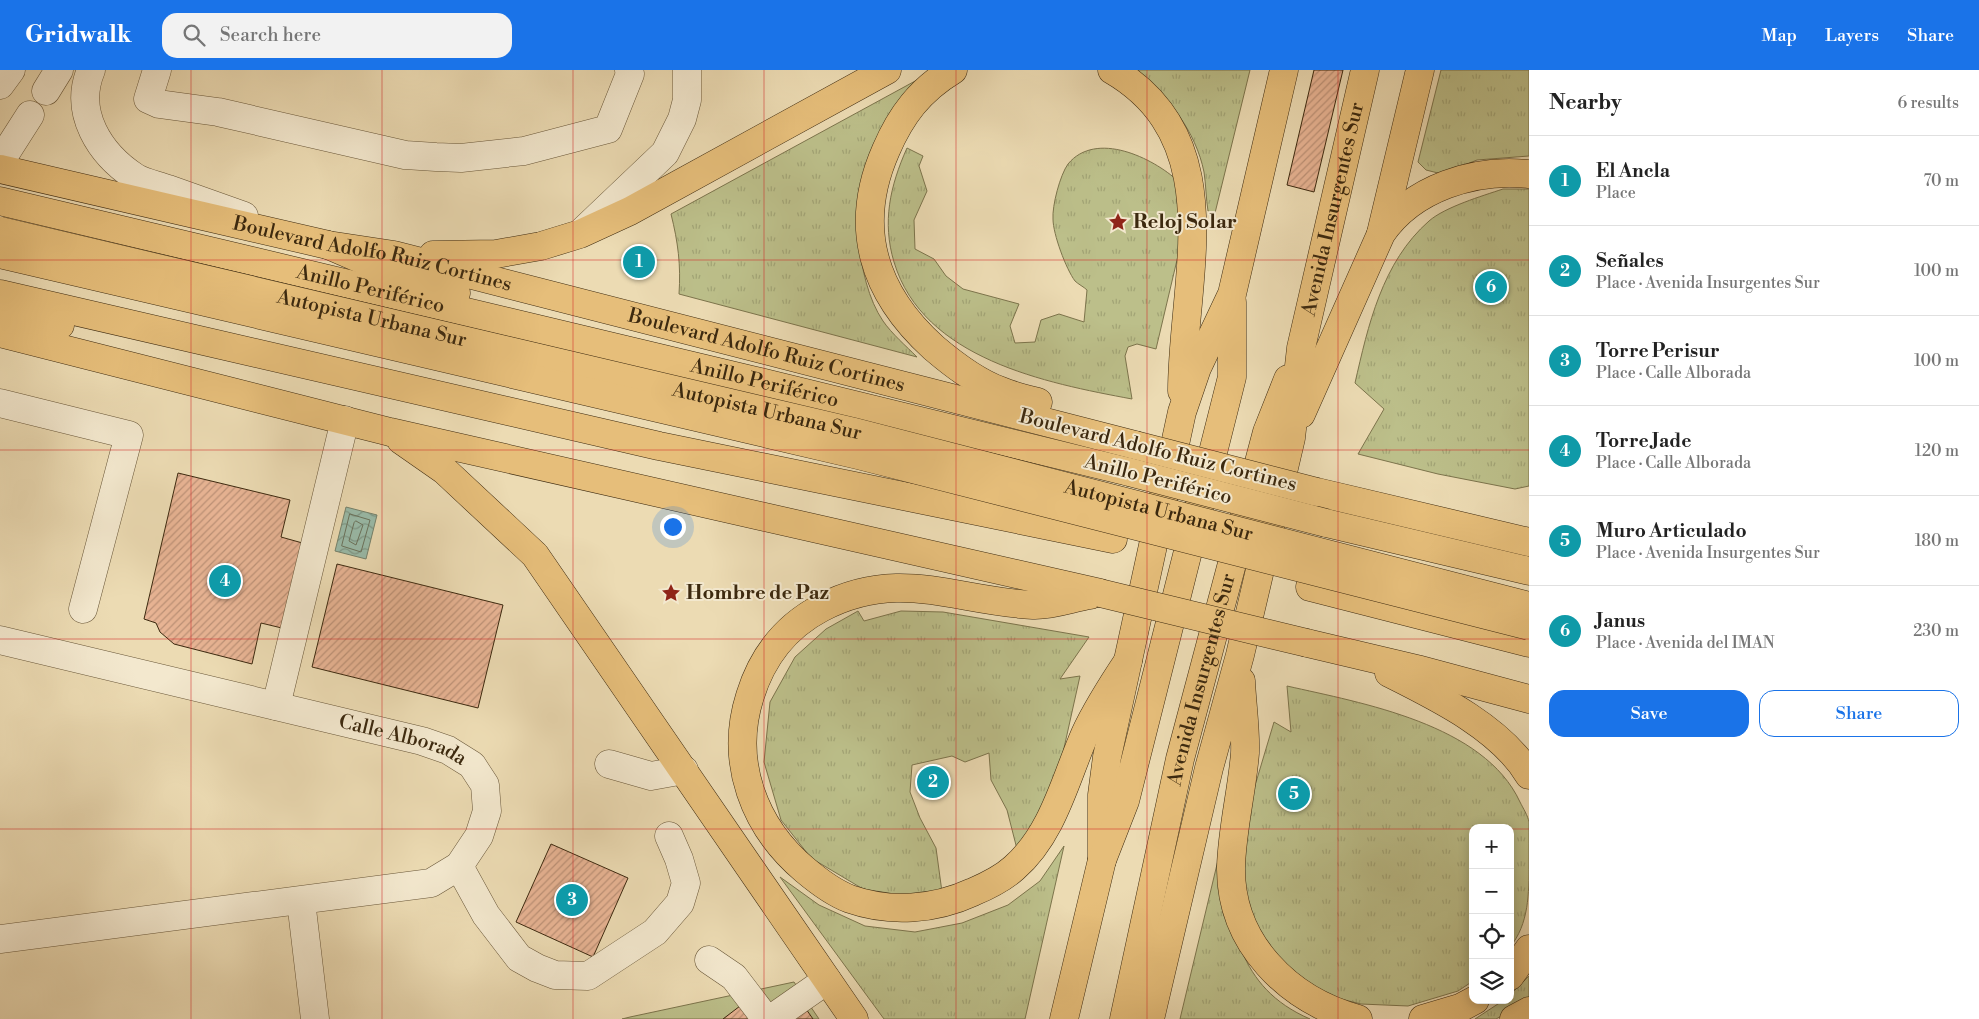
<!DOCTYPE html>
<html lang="en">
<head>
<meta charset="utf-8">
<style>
	:root { --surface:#fff; --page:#f2f2f2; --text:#222; --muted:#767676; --line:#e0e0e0; --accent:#1a73e8 }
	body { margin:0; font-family:"Libre Bodoni",serif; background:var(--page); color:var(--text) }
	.controls { position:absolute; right:15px; bottom:15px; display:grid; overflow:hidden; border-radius:10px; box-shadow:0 2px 12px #0003 }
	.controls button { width:45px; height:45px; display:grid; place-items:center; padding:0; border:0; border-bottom:1px solid var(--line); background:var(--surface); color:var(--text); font:25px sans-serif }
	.you { position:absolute; left:672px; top:456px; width:18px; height:18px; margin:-12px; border:4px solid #fff; border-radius:50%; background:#1a73e8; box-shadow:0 0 0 8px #1a73e833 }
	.badge { display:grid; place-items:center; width:32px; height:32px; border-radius:50%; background:var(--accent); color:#fff; font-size:16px; font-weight:700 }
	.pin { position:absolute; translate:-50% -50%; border:2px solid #fff; box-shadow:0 1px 5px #0006 }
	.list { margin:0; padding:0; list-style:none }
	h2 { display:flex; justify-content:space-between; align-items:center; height:65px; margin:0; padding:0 20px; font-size:21px }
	h2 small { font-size:16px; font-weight:400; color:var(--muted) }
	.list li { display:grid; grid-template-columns:32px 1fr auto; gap:15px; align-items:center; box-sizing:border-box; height:90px; padding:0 20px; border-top:1px solid var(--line) }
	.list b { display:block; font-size:19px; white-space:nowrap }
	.list p { margin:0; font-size:16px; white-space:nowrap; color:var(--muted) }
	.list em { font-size:16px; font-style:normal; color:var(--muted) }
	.actions { display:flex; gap:10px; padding:15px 20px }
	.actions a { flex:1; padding:11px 0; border:1px solid var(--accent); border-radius:15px; text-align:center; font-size:18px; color:var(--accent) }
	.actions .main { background:var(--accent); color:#fff }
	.icon { flex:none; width:28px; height:28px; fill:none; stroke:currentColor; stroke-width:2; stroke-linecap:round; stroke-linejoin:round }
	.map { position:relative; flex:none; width:1529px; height:949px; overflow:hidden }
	header { display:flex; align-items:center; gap:30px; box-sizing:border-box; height:70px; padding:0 25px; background:var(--accent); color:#fff }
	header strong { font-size:24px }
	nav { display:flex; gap:28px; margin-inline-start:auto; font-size:18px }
	.search { width:350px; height:45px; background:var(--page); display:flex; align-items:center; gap:12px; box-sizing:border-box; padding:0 18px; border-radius:15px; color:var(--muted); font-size:19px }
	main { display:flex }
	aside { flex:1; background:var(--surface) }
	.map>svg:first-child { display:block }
</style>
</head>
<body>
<header>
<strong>Gridwalk</strong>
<div class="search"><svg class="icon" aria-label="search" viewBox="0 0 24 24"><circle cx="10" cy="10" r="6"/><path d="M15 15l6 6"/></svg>Search here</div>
<nav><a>Map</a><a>Layers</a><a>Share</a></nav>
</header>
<main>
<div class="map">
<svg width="1529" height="949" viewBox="0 0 1529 949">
	<defs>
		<pattern id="grass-tufts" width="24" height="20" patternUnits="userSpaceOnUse" patternTransform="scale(1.25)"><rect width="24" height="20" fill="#bcbf8a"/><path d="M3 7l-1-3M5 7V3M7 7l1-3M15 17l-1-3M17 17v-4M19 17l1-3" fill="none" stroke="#a2a476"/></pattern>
		<pattern id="water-waves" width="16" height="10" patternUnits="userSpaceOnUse" patternTransform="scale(1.25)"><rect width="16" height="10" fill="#99bba9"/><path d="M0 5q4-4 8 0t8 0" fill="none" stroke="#7e9888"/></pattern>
		<pattern id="building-hatch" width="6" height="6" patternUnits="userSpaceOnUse" patternTransform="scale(1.25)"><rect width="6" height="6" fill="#e8b494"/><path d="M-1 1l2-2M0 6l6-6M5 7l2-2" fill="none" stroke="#bd9277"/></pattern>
	</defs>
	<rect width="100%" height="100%" fill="#ecdbb3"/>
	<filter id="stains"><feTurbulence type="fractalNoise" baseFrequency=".004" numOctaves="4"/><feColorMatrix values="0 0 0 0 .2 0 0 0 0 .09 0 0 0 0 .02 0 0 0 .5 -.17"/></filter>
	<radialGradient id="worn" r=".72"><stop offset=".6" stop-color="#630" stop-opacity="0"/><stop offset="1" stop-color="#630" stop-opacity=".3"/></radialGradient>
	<!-- grass -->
	<path fill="url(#grass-tufts)" stroke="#7c744c" d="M1137 0H1250L1215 143 1208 141C1206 129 1206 115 1204 102 1196 62 1168 26 1137 0Z
		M1441 0H1529V86L1477 90 1442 104 1426 100 1418 92Z
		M928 4C911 28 888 52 874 78 849 122 855 210 883 251 892 264 906 276 917 287L679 224C681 195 678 172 671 144Z
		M907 78 923 86 919 96 927 121 914 150 915 179 934 189 946 206 963 219 1019 234 1010 256 1015 273 1035 272 1041 250 1059 244 1084 252 1087 220C1084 217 1078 214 1075 211 1066 199 1053 164 1053 149 1052 136 1060 105 1068 94 1096 60 1153 88 1178 111L1181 173 1156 279 1137 274 1128 277 1125 286 1132 329C1046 313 923 289 894 192 882 152 890 116 907 78Z
		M1503 119H1529V416L1515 419 1438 404 1358 384 1384 339 1355 313C1368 256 1382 192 1429 151 1445 137 1482 126 1503 119Z
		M858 541 864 551 901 541 943 542 1089 567 1060 609 1080 606 1062 687 1045 734 1018 783 1007 740 991 710 989 683 965 692 952 686 912 695 910 722 920 748 936 778 942 822 920 828 863 819 811 788 781 750 764 692 770 632 795 587 826 559Z
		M1287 616C1362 633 1484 654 1520 732 1523 738 1528 746 1529 752 1529 766 1529 781 1529 794 1529 823 1529 854 1510 877V758H1473V911L1458 921 1408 936 1361 934 1325 925 1280 891 1255 857 1241 812 1251 729 1274 652 1291 662Z
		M1064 776 1025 949H884L780 807 819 835 865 856 915 862 962 853 1008 835 1040 811Z
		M1219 786C1233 855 1236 917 1310 949H1180Z
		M1529 906V931L1496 949H1475L1504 930H1510V925Z"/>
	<!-- garden -->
	<path fill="#bcbf8a" stroke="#7c744c" d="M794 912 819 949H622L630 947Z"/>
	<!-- water -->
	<path fill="url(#water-waves)" stroke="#74816b" d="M346 437 377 445 366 489 335 481Z"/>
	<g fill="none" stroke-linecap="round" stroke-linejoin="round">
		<!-- shore -->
		<path stroke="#6a725c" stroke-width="1" d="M350 444 370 450 361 482 342 476Z
			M356 451 363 455 356 475 349 471 354 453Z"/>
	</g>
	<!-- building -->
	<path fill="url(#building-hatch)" stroke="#3c290f" d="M1314 0H1343L1314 122 1287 115Z
		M178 403 290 430 281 467 306 474 286 559 261 553 252 594 174 574 160 562 156 553 144 549Z
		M337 494 503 535 478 638 312 597Z
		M551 774 628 808 593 887 516 852Z
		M740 936 749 949H723Z
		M806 939 813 949H792Z"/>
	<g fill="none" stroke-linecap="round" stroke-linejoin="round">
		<!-- minor casing -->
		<g stroke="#685638" stroke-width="29">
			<g id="minor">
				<path d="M91 0C73 43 100 84 135 107 144 113 158 115 168 119 193 128 219 137 244 146"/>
				<path d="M157 0 148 29 159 34 218 42 405 85 436 87 461 88 524 81 608 59 630 4 629 0"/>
				<path d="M0 15 11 0"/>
				<path d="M46 21 59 0"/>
				<path d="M0 92 30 45"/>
				<path d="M583 161 665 83 682 49 687 30V0"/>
				<path d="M0 333 129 365 83 539"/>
				<path id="s1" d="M0 570 422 671 448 680 472 695 485 715 487 741 479 766 459 796 431 813 0 869"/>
				<path d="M276 636 345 350"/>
				<path d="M609 694 651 706 684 700"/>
				<path d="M459 796 486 845 519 888 537 898 555 905 588 906 655 862 680 833 686 813 679 789 669 766"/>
				<path d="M301 831 315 949"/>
				<path d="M709 890 734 907 766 949"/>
				<path d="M771 949 827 910"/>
			</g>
		</g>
		<!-- major casing -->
		<g stroke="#3c290f" stroke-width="29">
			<g id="major">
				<path d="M953 0C920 20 901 45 886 80 852 157 873 223 934 278 954 295 976 312 1001 321 1013 326 1026 329 1038 332"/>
				<path d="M1112 0C1232 70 1182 210 1182 321"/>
				<path id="s2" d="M0 99 328 175 394 185 1135 375"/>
				<path d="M1381 163 1420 0"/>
				<path d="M433 185 496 184 541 176 580 164 630 141 887 0"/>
				<path d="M0 263 390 362 1100 523"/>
				<path d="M1301 344 1381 164C1412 118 1475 98 1529 104"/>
				<path d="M401 370 444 400 535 485 854 949"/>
				<path d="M1317 422 1529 472"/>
				<path d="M1090 525C1072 528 1051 536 1033 535 954 531 899 497 821 538 785 557 762 587 750 626 729 692 754 757 805 800 818 811 834 823 850 829 890 843 934 840 973 822 987 816 1003 808 1014 798 1053 764 1065 710 1085 664 1097 638 1112 615 1128 591"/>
				<path d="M1307 573 1417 599 1529 629"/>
				<path d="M1389 603C1437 627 1501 658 1529 705"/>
				<path d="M1241 611C1242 634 1246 660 1245 683 1242 721 1232 759 1231 797 1230 873 1288 930 1358 949"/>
				<path d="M1102 790V725L1107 687 1182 342 1197 298 1232 224 1284 0"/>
				<path d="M1510 906 1529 879"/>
				<path d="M1064 949 1102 790 1125 731 1232 307V232"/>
				<path id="s3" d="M1124 949 1180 689 1267 362 1288 309"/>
				<path id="s4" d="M1150 949 1209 698 1240 585 1291 368 1301 278 1365 0"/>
				<path d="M1423 949 1460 938 1475 930"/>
				<path d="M1514 949 1529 941"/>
			</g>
		</g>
		<!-- highway casing -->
		<g stroke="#3c290f" stroke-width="29">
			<g id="highway">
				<path id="s5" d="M0 131 752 310 1129 402"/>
				<path d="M328 175 379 197 456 223"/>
				<path d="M0 224 659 376 1113 469"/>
				<path d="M0 250 29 249 60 255"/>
				<path d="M1326 453 1529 501"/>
				<path d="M1310 517 1529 573"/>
			</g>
		</g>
		<!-- minor -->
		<use href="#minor" stroke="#f3e8ce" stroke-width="28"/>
		<!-- major -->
		<use href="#major" stroke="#e6be7a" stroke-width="28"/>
		<!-- highway -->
		<use href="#highway" stroke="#e6be7a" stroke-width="28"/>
		<!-- major-bridge casing -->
		<g stroke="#3c290f" stroke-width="29" stroke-linecap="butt">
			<path id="major-bridge" d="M1135 375 1317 422
				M1100 523 1307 573"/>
		</g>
		<!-- highway-bridge casing -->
		<g stroke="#3c290f" stroke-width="29" stroke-linecap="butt">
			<g id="highway-bridge">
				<path id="s6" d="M0 161 854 362 1529 536"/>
				<path d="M0 184 858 385 1529 556"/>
				<path d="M1129 402 1326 453"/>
			</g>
		</g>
		<!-- major-bridge -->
		<use href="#major-bridge" stroke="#e6be7a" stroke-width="28"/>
		<!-- highway-bridge -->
		<use href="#highway-bridge" stroke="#e6be7a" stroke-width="28"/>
	</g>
	<!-- grid -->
	<path fill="none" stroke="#d62828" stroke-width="1" stroke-opacity="0.55" d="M191 0V949M382 0V949M573 0V949M764 0V949M956 0V949M1147 0V949M1338 0V949M0 190H1529M0 380H1529M0 569H1529M0 759H1473M1510 759H1529"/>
	<!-- icons -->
	<defs>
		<g id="sight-bare" transform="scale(1.5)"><path d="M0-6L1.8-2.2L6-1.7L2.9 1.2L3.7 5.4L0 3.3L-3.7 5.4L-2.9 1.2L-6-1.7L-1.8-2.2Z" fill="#8f2418" stroke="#f3e8ce" stroke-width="2.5" paint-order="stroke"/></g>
	</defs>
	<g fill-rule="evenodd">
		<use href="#sight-bare" x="1118" y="152"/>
		<use href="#sight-bare" x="671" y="523"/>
	</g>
	<g text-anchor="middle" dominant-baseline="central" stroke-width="4" stroke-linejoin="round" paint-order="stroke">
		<!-- street labels -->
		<g font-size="20" fill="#3c290f" stroke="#f3e8ce">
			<text stroke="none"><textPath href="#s4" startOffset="831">Avenida Insurgentes Sur</textPath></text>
			<text stroke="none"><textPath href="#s2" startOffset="382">Boulevard Adolfo Ruiz Cortines</textPath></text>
			<text stroke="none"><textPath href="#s5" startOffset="381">Anillo Periférico</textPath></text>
			<text stroke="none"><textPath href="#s6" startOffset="382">Autopista Urbana Sur</textPath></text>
			<text stroke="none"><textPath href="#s2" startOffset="788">Boulevard Adolfo Ruiz Cortines</textPath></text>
			<text stroke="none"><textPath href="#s5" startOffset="786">Anillo Periférico</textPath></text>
			<text stroke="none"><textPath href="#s6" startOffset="788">Autopista Urbana Sur</textPath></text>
			<text transform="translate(1158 381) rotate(14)">Boulevard Adolfo Ruiz Cortines</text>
			<text transform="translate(1158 410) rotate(14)">Anillo Periférico</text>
			<text stroke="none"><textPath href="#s6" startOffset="1192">Autopista Urbana Sur</textPath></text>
			<text stroke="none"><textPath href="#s3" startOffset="348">Avenida Insurgentes Sur</textPath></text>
			<text stroke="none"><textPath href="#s1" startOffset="415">Calle Alborada</textPath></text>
		</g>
		<!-- poi labels -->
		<g font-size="20" font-weight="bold" fill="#3c290f" stroke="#f3e8ce" text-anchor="start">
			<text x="1133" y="152">Reloj Solar</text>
			<text x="686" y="523">Hombre de Paz</text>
		</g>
	</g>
	<rect width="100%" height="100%" filter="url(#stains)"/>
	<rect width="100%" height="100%" fill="url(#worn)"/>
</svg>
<div class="controls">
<button>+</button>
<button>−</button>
<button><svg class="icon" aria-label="locate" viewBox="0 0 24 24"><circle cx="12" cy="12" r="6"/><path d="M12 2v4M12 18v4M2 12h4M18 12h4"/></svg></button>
<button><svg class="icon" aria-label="layers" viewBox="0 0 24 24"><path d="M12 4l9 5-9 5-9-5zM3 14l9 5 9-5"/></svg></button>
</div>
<div class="you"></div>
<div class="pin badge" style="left:639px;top:192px;background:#0f9aa8">1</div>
<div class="pin badge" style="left:933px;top:712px;background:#0f9aa8">2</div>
<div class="pin badge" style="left:572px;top:830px;background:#0f9aa8">3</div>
<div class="pin badge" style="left:225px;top:511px;background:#0f9aa8">4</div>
<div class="pin badge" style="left:1294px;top:724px;background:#0f9aa8">5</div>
<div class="pin badge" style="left:1491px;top:217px;background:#0f9aa8">6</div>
</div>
<aside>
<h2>Nearby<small>6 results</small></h2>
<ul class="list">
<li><span class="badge" style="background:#0f9aa8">1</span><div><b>El Ancla</b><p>Place</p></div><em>70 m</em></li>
<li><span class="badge" style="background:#0f9aa8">2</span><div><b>Señales</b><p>Place · Avenida Insurgentes Sur</p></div><em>100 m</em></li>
<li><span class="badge" style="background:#0f9aa8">3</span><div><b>Torre Perisur</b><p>Place · Calle Alborada</p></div><em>100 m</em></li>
<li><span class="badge" style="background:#0f9aa8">4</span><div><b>Torre Jade</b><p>Place · Calle Alborada</p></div><em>120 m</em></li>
<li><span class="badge" style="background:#0f9aa8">5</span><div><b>Muro Articulado</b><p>Place · Avenida Insurgentes Sur</p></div><em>180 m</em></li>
<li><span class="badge" style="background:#0f9aa8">6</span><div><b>Janus</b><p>Place · Avenida del IMAN</p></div><em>230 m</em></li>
</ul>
<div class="actions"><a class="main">Save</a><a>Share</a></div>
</aside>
</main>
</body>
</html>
